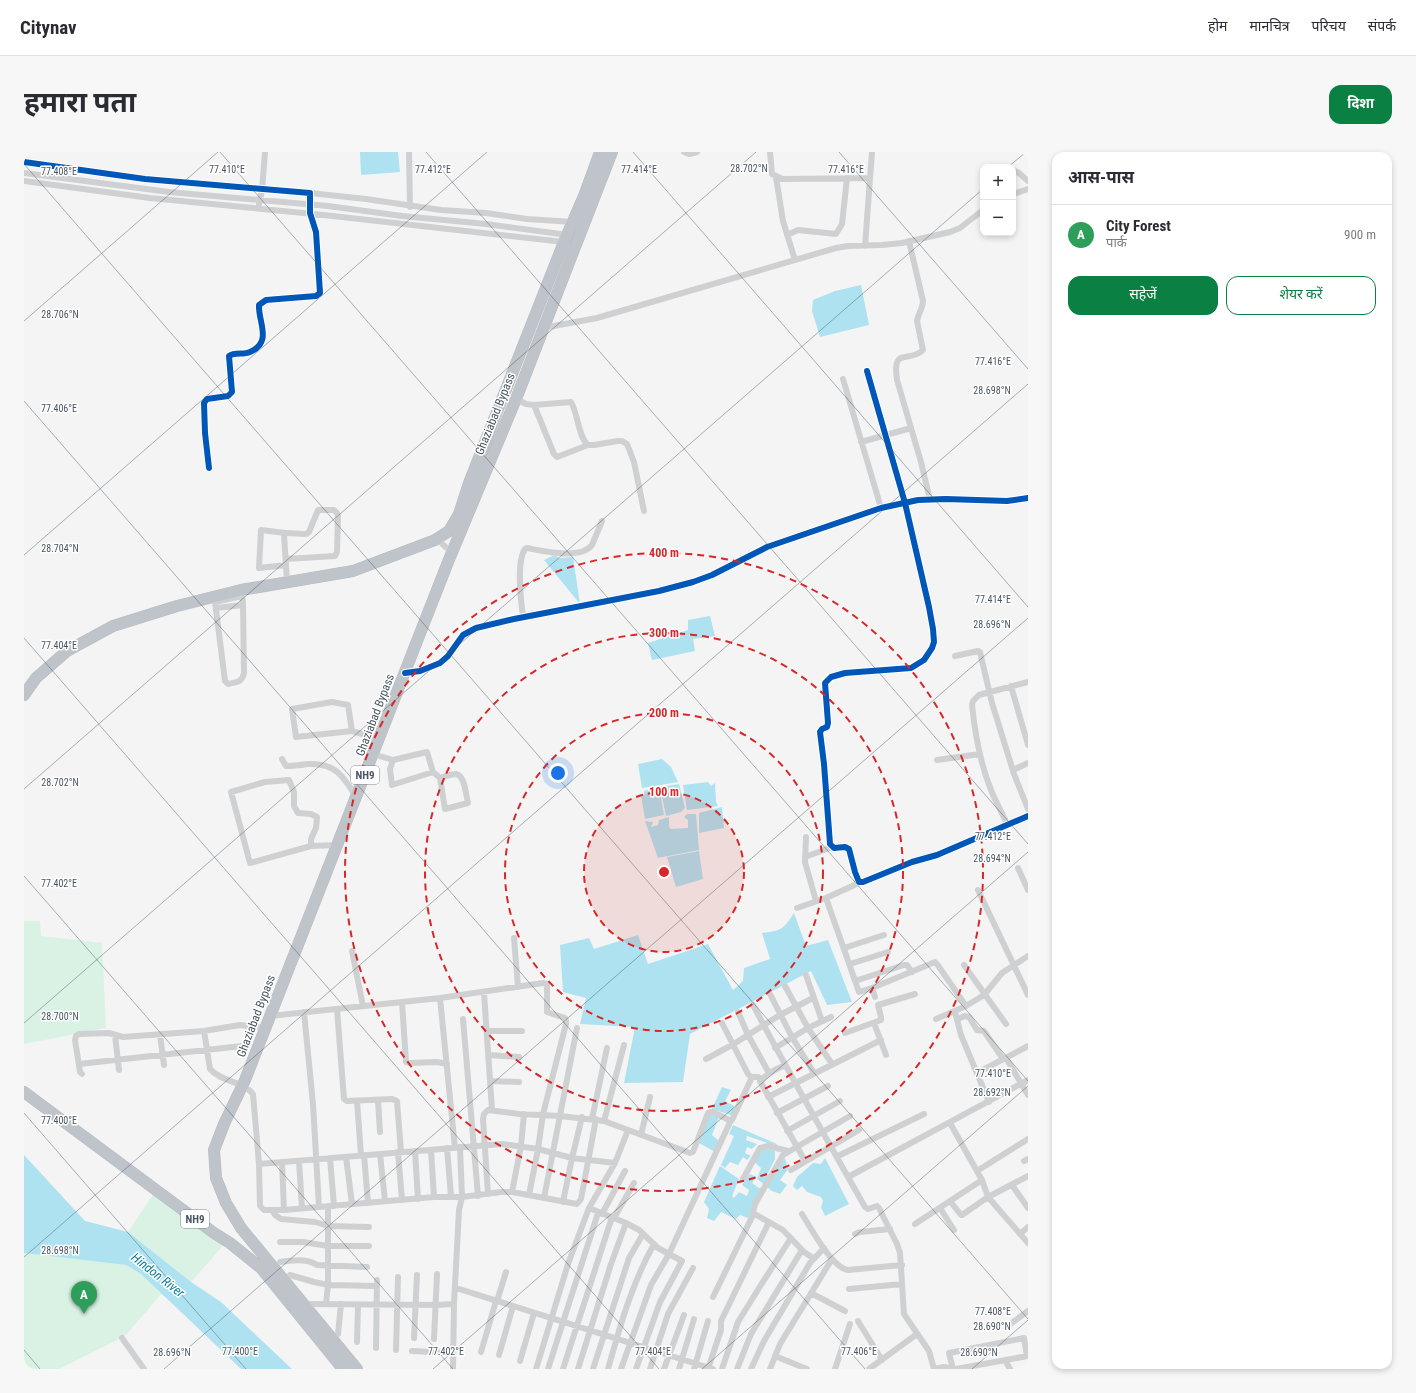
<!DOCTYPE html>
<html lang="hi">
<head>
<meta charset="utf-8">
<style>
	:root { --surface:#fff; --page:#f7f7f7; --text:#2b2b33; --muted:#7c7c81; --line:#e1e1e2; --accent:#0b8043 }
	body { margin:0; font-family:"Roboto Condensed","Noto Sans Devanagari",sans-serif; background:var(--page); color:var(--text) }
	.controls { position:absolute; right:12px; top:12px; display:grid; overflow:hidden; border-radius:8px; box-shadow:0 2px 6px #0003 }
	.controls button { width:36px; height:36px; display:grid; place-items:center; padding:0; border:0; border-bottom:1px solid var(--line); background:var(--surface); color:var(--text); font:20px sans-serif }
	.you { position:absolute; left:534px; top:621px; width:14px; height:14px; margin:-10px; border:3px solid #fff; border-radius:50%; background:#1a73e8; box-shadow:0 0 0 6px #1a73e833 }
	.badge { display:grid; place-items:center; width:26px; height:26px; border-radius:50%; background:var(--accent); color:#fff; font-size:13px; font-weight:700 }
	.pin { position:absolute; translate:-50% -33px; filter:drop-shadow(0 1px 2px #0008) }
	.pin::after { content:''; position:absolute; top:21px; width:14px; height:12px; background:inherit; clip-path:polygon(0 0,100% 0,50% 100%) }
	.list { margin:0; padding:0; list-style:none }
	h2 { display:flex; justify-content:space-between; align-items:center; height:52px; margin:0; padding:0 16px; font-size:17px }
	h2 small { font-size:13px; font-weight:400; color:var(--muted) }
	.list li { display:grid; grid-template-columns:26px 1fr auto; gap:12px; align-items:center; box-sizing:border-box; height:60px; padding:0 16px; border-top:1px solid var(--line) }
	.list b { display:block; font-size:15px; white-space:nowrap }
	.list p { margin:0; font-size:13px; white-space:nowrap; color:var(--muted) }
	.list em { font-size:13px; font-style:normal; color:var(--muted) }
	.actions { display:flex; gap:8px; padding:12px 16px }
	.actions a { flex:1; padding:9px 0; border:1px solid var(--accent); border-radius:12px; text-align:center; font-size:14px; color:var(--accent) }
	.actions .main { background:var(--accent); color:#fff }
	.map { position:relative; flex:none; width:1004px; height:1217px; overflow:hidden; border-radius:12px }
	header { display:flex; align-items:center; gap:24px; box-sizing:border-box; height:56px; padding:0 20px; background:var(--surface); border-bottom:1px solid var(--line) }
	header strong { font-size:19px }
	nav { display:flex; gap:22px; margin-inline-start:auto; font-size:14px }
	.intro { display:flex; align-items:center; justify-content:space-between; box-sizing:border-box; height:96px; padding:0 24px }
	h1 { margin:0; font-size:28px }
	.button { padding:10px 18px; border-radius:12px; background:var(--accent); color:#fff; font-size:14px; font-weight:700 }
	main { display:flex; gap:24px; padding:0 24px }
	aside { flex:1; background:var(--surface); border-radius:12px; box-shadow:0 2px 6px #0003 }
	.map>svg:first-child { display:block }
</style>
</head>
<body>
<header>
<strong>Citynav</strong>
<nav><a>होम</a><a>मानचित्र</a><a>परिचय</a><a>संपर्क</a></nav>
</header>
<div class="intro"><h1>हमारा पता</h1><a class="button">दिशा</a></div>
<main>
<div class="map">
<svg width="1004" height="1217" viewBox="0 0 1004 1217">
	<rect width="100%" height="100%" fill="#f4f4f4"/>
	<!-- green -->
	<path fill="#d9f2e3" d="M0 769H16L17 784 78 791 82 876 0 892Z
		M132 1038 203 1089 167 1130 104 1080Z
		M0 1101 102 1113 117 1122 138 1141 101 1184 35 1217H0Z"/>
	<!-- water -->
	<path fill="#aee2f0" d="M336 0H374L376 20 337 23Z
		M837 133 845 173 796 185 788 159 789 148 811 139Z
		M530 403 535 406 549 405 556 452 520 408Z
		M686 464 691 484 669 487 671 499 628 508 624 491 664 478V468Z
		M638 607 647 615 654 630 618 636 614 612Z
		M684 630 687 634 691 631 692 650 694 654 663 658 659 633Z
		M655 632 661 656 657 660 642 664 636 635Z
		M635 635 640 663 621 667 617 643 620 642V639Z
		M698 655 700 676 675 681V661Z
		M663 662H672L675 698 634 706 621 669 629 670 627 675 634 673 635 668 645 665V675L647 677 664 676V668L660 665Z
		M675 699 679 727 652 735 643 705Z
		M770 761 782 794 804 788 828 850 803 853 787 819 666 882 659 930 600 931 611 875 556 872 562 846 539 840 536 793 565 786 570 797 614 783 624 812 684 792 709 838 719 829 720 816 746 807 738 781C757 779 760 777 770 761Z
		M698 935 707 938 701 949 710 954V964L688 957Z
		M683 960 695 965 688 983 697 991 691 1000 675 991Z
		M709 973 753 992 752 994 723 984 722 988 733 992 728 997 723 995 721 1001 727 1004 723 1008 719 1005 714 1013 706 1010 701 1016 697 1013 710 984 705 982Z
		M739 996 751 999V1007L743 1023 747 1026 761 1006 764 1017 756 1028 763 1033 756 1042 748 1039 733 1027 737 1016 730 1010Z
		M0 1003 61 1069 104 1080 167 1130 197 1150 268 1217H217L117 1122 102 1113 0 1101Z
		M801 1006 825 1052 801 1064 797 1055 799 1049 797 1045 783 1040 778 1034 773 1038 769 1034 773 1025 789 1011 797 1012Z
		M696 1014 715 1027 708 1044 710 1046 715 1040 723 1044 725 1038 718 1033 726 1022 732 1025 728 1031 735 1036 741 1035 724 1066 716 1063 712 1067 697 1060 690 1069 683 1066 685 1057 680 1050Z"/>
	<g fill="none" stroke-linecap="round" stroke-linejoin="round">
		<!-- highway casing -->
		<g stroke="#b9bec3" stroke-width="12">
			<path id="highway" d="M0 543 12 526 43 499 89 474 153 454 217 438 329 419 411 388 425 379 435 362 445 331 540 90 560 44 576 0
				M0 940 190 1081 206 1091 237 1116 319 1217
				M333 1217 217 1076 202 1051 192 1026 190 998 200 972 221 928 424 410 492 247 588 0"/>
		</g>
		<!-- street -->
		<path stroke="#ced0d2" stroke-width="6" d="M385 0 386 55
			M660 0 665 2 673 0
			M746 0 748 22 758 27 846 26
			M0 10 121 27 286 41V61L292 80 296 141 292 144 242 148 235 153C234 170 249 190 226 200 219 203 211 200 205 204L208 240 204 244 183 247 180 251 181 281 185 316
			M989 18 995 21 1004 29
			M0 21 145 40 304 54 378 64 462 72 544 83
			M752 25 759 69 771 108
			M0 29 126 46 300 63 540 90
			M286 41 342 47 417 58 462 61 503 67 549 70
			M989 42 1004 37
			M235 52 238 38 241 0
			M763 83 774 78 812 82 818 72 823 26
			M885 89 899 149C899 156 894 162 893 169L899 198C885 212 868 193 873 228L897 310 906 348
			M841 94 848 0
			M519 176 573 166 812 96 824 94 858 93 878 91 926 80 936 76 959 58
			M843 219 881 351 905 455 909 477 910 490 908 496 900 508 887 516 821 521 807 525 801 531 804 571 803 575 798 577 796 580 800 612 806 692 810 696 821 695 825 697 831 720 835 730H839L888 710 913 703 1004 664
			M819 227 857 356
			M492 247 502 252 510 253 547 250C554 261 554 285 564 293
			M510 253 530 302 533 305 564 293H570L594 289H598L603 292 610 310 620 359
			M837 290 887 276
			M261 381 237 378 235 416 262 413
			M413 387 428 401
			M262 407 311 404 313 400 314 364 313 361 310 358H294L285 380 282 382 262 381 260 383 263 429
			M191 447V450L218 444
			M191 450 201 529 204 532C212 530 218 531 220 521L219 450 217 438
			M192 456 219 453
			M499 465C497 449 492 410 501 397L503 396C519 399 557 408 568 393L578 369
			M931 504 954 499 956 500 968 551 990 622 1004 657
			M381 521 396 519 416 511 424 504 439 483 452 476 490 467 635 439 669 430 688 423 743 395 857 356 894 348 922 347 983 349 1004 346
			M987 534 1004 593
			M328 579 324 553 308 550 268 557 272 585 328 579 355 587
			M349 602 369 608 403 600 409 620 368 633 366 617 369 608
			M258 607 262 614C270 614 277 613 284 612 311 611 319 623 332 645
			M913 608 956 602
			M989 618 1004 611
			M409 620 416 626 421 657 444 651C442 644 441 623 432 622 427 622 420 625 416 626
			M265 628 270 640V654L274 661 287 662 293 665 292 676 287 687V694L226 711 207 640 241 630Z
			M983 672C978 661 972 650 967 638 956 611 951 582 948 553L949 549 955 543 1004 530
			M782 685 781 710 792 749
			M287 694 314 693
			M781 705 808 695
			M994 716 1004 738
			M954 738 1004 843
			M802 746 835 840 848 836 911 810 913 812 942 854 960 843 978 821 1004 804
			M773 756 802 746 837 730
			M490 786 494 835
			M820 796 860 783
			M328 799 339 854
			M826 812 864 800
			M940 813 982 872
			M782 823 798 869
			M831 829 880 813H883L888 820
			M761 834 784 876 808 912
			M848 836 851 845
			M460 841 468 958
			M746 842 768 885 790 921
			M416 846 431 996
			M378 850 382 910 386 911 413 910 423 912
			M729 853C765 921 803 988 841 1055L844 1057 853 1054 855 1056 873 1092 876 1101 880 1162 905 1199 910 1217
			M313 857 320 947 323 949 368 947 373 949 377 1000
			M280 860 289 952 295 1055
			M714 860 724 883 745 921
			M931 860 937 883 965 950
			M246 864 416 846 519 831 523 832V860L541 866 542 868V872L519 962 514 997 505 1043
			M439 867 454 1044
			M912 867 942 854
			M933 868 940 864 945 865 953 878 960 879 979 907
			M698 871 724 922 727 925H734L738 927
			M850 871 862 903
			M180 879 186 917C197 930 219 929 229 942L235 1012 236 1054 240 1058H260L410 1045H438L477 1040H488L553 1052 557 1047 572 967
			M463 879H498
			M821 881 857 868V865L854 853 891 842
			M91 883 95 918
			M136 883 140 913
			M751 896 784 876 807 865
			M465 903 495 905
			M982 906 1004 943
			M682 907 708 893 756 863 789 846
			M55 912 218 894
			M761 913 745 921 736 929 781 1009
			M953 921 1004 894
			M58 922 56 920 51 888 52 884 55 882 85 881 99 885 180 879 216 873 242 876
			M466 929 495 930
			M744 945 857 888
			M354 948 356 980
			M333 949 337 1003
			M753 961 804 934
			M568 967 583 896
			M580 969 600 893
			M926 971 958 1028 964 1045 1004 1091
			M763 979 816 949
			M617 983 626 945
			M423 996 427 1044
			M407 998 410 1045
			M391 999 394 1047
			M374 1000 378 1048
			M356 1002 361 1049
			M340 1003 344 1051
			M814 1004 900 962
			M322 1005 328 1052
			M306 1006 310 1054
			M275 1009 278 1056
			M1000 1009 1004 1007
			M258 1010 260 1058
			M235 1012 478 992 514 997 548 1006 591 1011
			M767 1018 835 978
			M953 1019 1004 987
			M824 1025 1004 928
			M719 1027 736 996 744 994 764 999
			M988 1033 1004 1056
			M488 1040 497 994 500 962
			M464 1042 459 967 460 962 464 958 495 962 536 964 580 969 666 1001 669 1000 684 961 686 960H689L705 968H708L728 925
			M520 1046 553 876
			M926 1049 937 1063H938L964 1045 1004 1024
			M539 1050 548 1006 558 965
			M565 1056 602 1071 615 1078 634 1096 658 1109 636 1150 612 1217
			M916 1056 930 1078
			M248 1058 251 1063 257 1067 291 1070 304 1074 345 1075
			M729 1061 759 1078 780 1100 789 1106
			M578 1062 601 1019
			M778 1062C787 1076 808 1116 824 1118L878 1113
			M590 1066 610 1031
			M891 1072 958 1028
			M831 1082 836 1080 866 1077
			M996 1082 1004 1075
			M256 1090H279L304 1094H345
			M256 1110C267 1108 283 1106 293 1113L343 1115
			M266 1123 290 1130 304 1133 353 1134
			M432 1136 689 1217
			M825 1137 878 1132
			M787 1141 821 1159
			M689 1145 728 1065 731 1052 759 1003 826 964
			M280 1152 412 1153 430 1152
			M302 1152 304 1133V1054
			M834 1169 858 1208
			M985 1173 1004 1159
			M314 1182 317 1152
			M98 1186 120 1217
			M390 1186 393 1123
			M410 1187 413 1122
			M333 1190 334 1153
			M352 1196 353 1128
			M372 1198 374 1125
			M388 1199 429 1201
			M457 1200 472 1149 474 1146 482 1120
			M475 1203 489 1154
			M751 1204 783 1217
			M981 1208 986 1217
			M496 1209 510 1161
			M429 1217 430 1152 435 1058 438 1045 436 995
			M512 1217 544 1112 565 1056 591 1011 604 978
			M524 1217 574 1061
			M539 1217 588 1065
			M554 1217 587 1112 602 1071
			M569 1217 605 1106 619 1082
			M584 1217C596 1174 608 1131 630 1092
			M597 1217 627 1133 645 1102 707 968
			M626 1217 644 1162 669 1116
			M640 1217 660 1163
			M655 1217 670 1167
			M670 1217 684 1169
			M684 1217 697 1178V1169L745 1070
			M698 1217 714 1170 735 1136 767 1086
			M713 1217 727 1182 778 1098
			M727 1217 740 1189 786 1111 800 1096
			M746 1217 756 1192 808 1107
			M811 1217 826 1172
			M845 1217 893 1182
			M910 1217 920 1215 928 1217
			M929 1217 925 1201 1000 1186 1003 1204
			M932 1217 1004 1204"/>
		<!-- highway -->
		<use href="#highway" stroke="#bec4c9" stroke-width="11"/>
		<!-- cycleway casing -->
		<g stroke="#fff" stroke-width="8">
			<path id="cycleway" d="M0 10 121 27 286 41V61L292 80 296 141 292 144 242 148 235 153C234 170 249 190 226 200 219 203 211 200 205 204L208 240 204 244 183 247 180 251 181 281 185 316
				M843 219 881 351 905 455 909 477 910 490 908 496 900 508 887 516 821 521 807 525 801 531 804 571 803 575 798 577 796 580 800 612 806 692 810 696 821 695 825 697 831 720 835 730H839L888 710 913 703 1004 664
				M381 521 396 519 416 511 424 504 439 483 452 476 490 467 635 439 669 430 688 423 743 395 857 356 894 348 922 347 983 349 1004 346"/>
		</g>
		<!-- cycleway -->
		<use href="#cycleway" stroke="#0057b8" stroke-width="6"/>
	</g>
	<!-- ticks -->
	<path fill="none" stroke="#4a5661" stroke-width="1" stroke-opacity="0.45" d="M196 0 1004 929M402 0 1004 692M609 0 1004 455M815 0 1004 217M0 12 1004 1167M984 15 1002 0M0 169 194 0M0 249 841 1217M0 403 463 0M0 486 635 1217M0 637 732 0M0 724 429 1217M0 871 959 37M0 961 222 1217M0 1105 1004 232M0 1198 16 1217M140 1217 1004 466M409 1217 1004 700M678 1217 1004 934M948 1217 1004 1168"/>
	<!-- distance rings -->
	<circle cx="640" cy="720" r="80" fill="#d62828" fill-opacity=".12"/>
	<g fill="none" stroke="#d62828" stroke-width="2" stroke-dasharray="7 5">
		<circle cx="640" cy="720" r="80"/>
		<circle cx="640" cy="720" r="159"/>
		<circle cx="640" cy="720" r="239"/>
		<circle cx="640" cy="720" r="319"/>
	</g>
	<g text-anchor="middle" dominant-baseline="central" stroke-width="3" stroke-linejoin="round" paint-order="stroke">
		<!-- shield labels -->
		<g fill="#fff" stroke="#808990" stroke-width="1">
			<rect x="327" y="614" width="28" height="18" rx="3"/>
			<rect x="157" y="1058" width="28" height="18" rx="3"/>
		</g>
		<g font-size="11" font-weight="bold" fill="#4a5661">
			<text x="341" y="623">NH9</text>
			<text x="171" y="1067">NH9</text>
		</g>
		<!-- street labels -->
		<g font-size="12" fill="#4a5661" stroke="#fff">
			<text transform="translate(471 262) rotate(-68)">Ghaziabad Bypass</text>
			<text transform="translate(351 563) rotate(-69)">Ghaziabad Bypass</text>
			<text transform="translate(232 864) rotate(-69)">Ghaziabad Bypass</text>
		</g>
		<!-- water labels -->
		<g font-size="13" font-style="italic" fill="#0c7c9b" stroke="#fff">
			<text transform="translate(134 1123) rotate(38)">Hindon River</text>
		</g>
	</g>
	<g font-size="10" text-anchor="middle" fill="#4a5661" stroke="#fff" stroke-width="3" stroke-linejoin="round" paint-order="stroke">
		<text x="725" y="20">28.702°N</text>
		<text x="822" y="21">77.416°E</text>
		<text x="203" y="21">77.410°E</text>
		<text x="409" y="21">77.412°E</text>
		<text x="615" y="21">77.414°E</text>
		<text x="35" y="23">77.408°E</text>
		<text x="36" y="166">28.706°N</text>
		<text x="969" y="213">77.416°E</text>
		<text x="968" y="242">28.698°N</text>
		<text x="35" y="260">77.406°E</text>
		<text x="36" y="400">28.704°N</text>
		<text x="969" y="451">77.414°E</text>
		<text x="968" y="476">28.696°N</text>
		<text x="35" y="497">77.404°E</text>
		<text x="36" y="634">28.702°N</text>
		<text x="969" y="688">77.412°E</text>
		<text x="968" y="710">28.694°N</text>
		<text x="35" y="735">77.402°E</text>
		<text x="36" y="868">28.700°N</text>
		<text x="969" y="925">77.410°E</text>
		<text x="968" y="944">28.692°N</text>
		<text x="35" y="972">77.400°E</text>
		<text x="36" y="1102">28.698°N</text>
		<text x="969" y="1163">77.408°E</text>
		<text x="968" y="1178">28.690°N</text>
		<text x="216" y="1203">77.400°E</text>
		<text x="422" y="1203">77.402°E</text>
		<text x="629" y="1203">77.404°E</text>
		<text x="835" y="1203">77.406°E</text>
		<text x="148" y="1204">28.696°N</text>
		<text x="955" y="1204">28.690°N</text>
	</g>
	<circle cx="640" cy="720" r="6" fill="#d62828" stroke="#fff" stroke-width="2"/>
	<g font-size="12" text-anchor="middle" font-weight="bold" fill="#d62828" stroke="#fff" stroke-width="3" stroke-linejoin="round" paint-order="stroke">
		<text x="640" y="405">400 m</text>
		<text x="640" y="485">300 m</text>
		<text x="640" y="565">200 m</text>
		<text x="640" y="644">100 m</text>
	</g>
</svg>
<div class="controls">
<button>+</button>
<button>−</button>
</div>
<div class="you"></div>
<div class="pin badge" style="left:60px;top:1162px;background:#2e9e5b">A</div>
</div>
<aside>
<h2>आस-पास<small></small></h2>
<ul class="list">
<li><span class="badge" style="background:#2e9e5b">A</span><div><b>City Forest</b><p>पार्क</p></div><em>900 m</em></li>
</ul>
<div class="actions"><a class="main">सहेजें</a><a>शेयर करें</a></div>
</aside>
</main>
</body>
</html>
